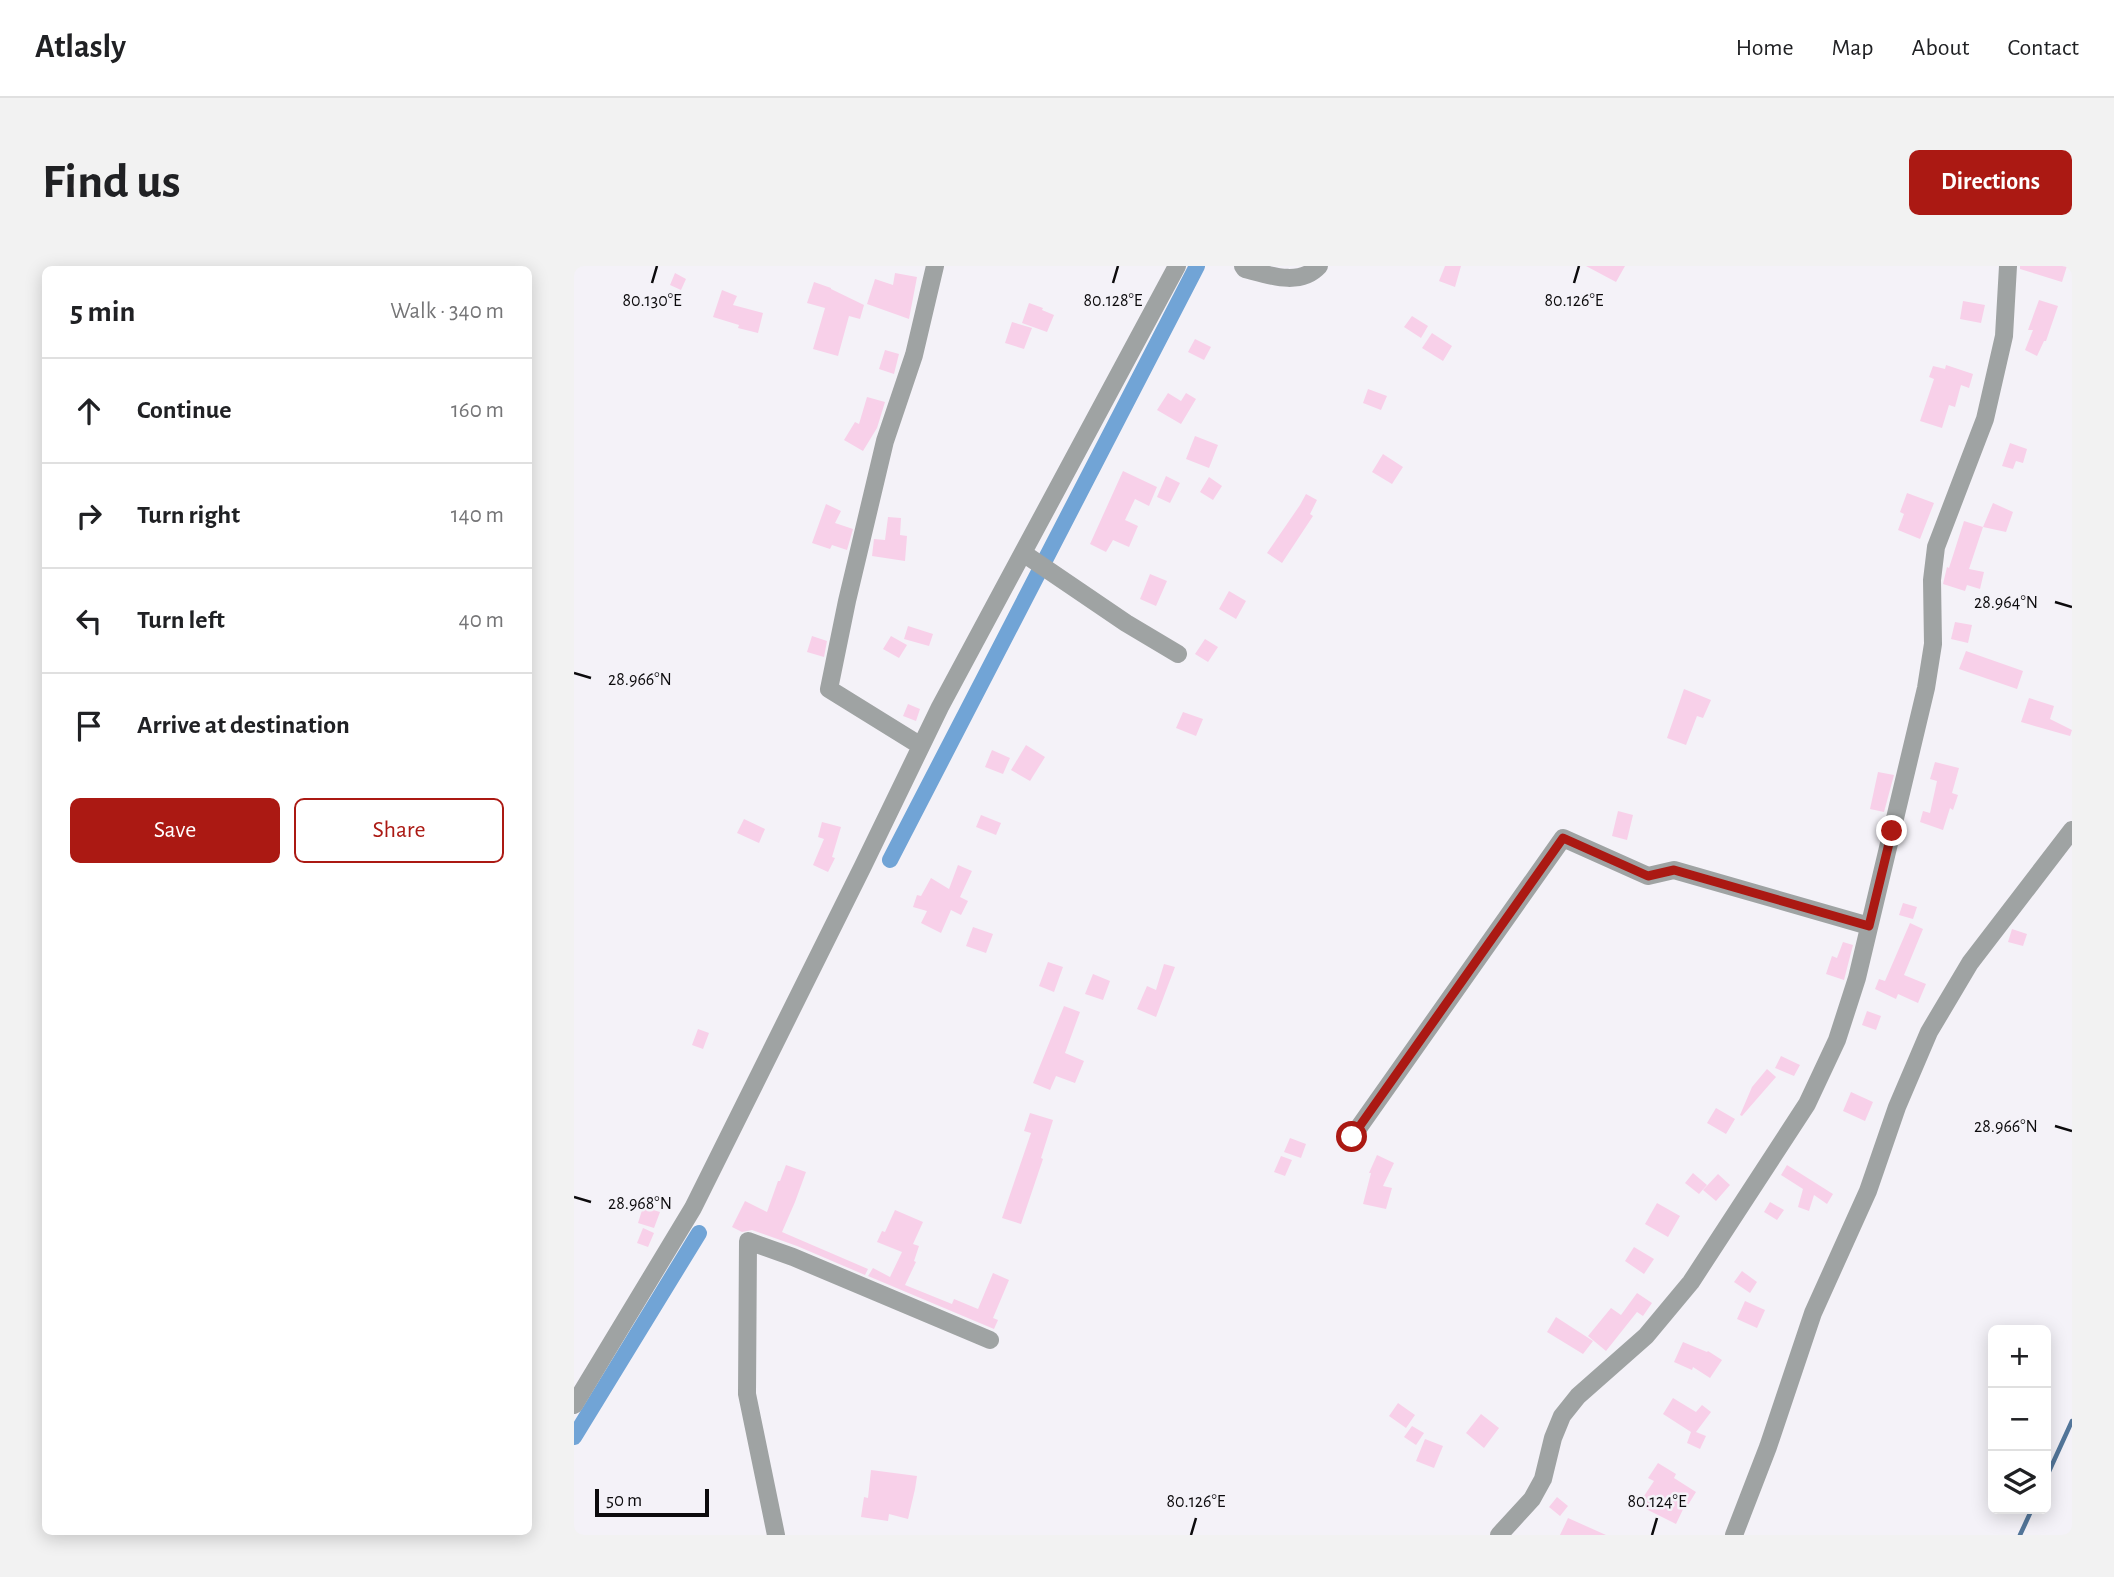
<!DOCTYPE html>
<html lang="en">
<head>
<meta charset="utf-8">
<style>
	:root { --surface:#fff; --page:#f2f2f2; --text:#202124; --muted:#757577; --line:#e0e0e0; --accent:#ab1913 }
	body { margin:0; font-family:"Alegreya Sans",sans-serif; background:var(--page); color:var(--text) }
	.controls { position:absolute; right:21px; bottom:21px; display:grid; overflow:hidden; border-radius:10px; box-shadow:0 4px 18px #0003 }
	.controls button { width:63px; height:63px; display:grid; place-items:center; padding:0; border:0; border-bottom:2px solid var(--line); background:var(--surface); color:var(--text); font:35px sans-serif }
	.scale { position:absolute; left:21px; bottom:18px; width:114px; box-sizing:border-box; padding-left:7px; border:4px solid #0c0b0d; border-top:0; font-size:19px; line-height:24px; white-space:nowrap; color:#0c0b0d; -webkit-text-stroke:5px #f4f2f8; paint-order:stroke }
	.stop { position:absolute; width:21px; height:21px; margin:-16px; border:5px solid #ab1913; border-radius:50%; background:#fff }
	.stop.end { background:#ab1913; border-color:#fff; box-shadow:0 2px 7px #0008 }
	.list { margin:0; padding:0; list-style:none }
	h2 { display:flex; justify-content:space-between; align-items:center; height:91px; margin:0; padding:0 28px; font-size:30px }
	h2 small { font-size:23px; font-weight:400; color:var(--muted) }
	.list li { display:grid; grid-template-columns:46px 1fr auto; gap:21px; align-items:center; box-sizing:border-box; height:105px; padding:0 28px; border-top:2px solid var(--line) }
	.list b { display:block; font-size:26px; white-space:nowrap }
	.list em { font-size:23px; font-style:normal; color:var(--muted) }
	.actions { display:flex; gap:14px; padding:21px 28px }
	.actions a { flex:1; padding:16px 0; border:2px solid var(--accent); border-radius:10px; text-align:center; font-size:24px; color:var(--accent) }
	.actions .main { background:var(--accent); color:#fff }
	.icon { flex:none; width:38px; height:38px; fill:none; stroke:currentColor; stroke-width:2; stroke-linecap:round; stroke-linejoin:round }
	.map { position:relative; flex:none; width:1498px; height:1269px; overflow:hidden; border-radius:10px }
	header { display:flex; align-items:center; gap:42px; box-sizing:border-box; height:98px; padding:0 35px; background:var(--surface); border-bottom:2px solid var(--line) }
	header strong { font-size:33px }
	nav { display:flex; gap:38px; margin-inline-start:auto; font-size:24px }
	.intro { display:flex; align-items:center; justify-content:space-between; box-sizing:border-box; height:168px; padding:0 42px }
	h1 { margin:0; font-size:49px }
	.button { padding:18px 32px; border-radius:10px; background:var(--accent); color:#fff; font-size:24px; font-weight:700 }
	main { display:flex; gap:42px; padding:0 42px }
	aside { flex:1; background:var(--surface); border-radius:10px; box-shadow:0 4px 18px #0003 }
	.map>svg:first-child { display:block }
</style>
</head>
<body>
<header>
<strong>Atlasly</strong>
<nav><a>Home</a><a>Map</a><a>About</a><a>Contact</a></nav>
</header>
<div class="intro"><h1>Find us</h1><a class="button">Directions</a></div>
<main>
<aside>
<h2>5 min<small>Walk · 340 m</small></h2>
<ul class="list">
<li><svg class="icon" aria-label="ahead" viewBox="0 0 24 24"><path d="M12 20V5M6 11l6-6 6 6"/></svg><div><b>Continue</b></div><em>160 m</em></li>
<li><svg class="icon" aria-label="right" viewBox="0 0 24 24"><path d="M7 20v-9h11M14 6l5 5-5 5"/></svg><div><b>Turn right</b></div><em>140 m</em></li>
<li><svg class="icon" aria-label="left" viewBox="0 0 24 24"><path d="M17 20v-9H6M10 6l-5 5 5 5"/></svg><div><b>Turn left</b></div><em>40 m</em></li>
<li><svg class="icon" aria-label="arrive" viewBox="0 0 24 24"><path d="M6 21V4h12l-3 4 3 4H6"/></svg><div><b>Arrive at destination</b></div></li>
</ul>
<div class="actions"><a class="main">Save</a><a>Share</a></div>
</aside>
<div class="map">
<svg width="1498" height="1269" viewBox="0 0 1498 1269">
	<rect width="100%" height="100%" fill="#f4f2f8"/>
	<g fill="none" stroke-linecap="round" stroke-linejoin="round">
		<!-- stream -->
		<path stroke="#53769a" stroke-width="4.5" d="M1472 1212 1498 1155
			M1446 1269 1458 1243"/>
		<!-- canal -->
		<path stroke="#71a4d6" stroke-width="16" d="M316 594 623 0
			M0 1171 125 967"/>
	</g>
	<!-- building -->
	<path fill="#f8d0e9" d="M871 0H887L881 21 865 15Z
		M1012 0H1051L1042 16Z
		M1446 0H1493L1488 16 1446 3Z
		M101 7 112 13 107 24 96 19Z
		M321 7 343 11 335 53 293 38 301 13 319 19Z
		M240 16 257 22V23L290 39 286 53 275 50 264 90 239 83 251 42 233 37Z
		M148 24 163 30 159 39 189 47 184 67 164 62 165 59 139 51Z
		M1465 34 1484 40 1472 75H1470L1463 90 1451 84 1459 64H1454Z
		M1389 35 1411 39 1407 57 1386 53Z
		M455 37 469 42 468 44 480 49 473 66 448 57Z
		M838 50 854 60 847 72 830 61Z
		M438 56 458 62 450 83 431 77Z
		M858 67 878 80 869 95 848 82Z
		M621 73 637 81 630 94 614 86Z
		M311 84 325 88 320 108 305 103Z
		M1372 99 1399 108 1395 122 1387 119 1381 141 1375 139 1368 162 1346 155 1360 113 1355 111 1359 100 1371 103Z
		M794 123 813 130 807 144 789 137Z
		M594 127 607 135 612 127 622 133 607 158 583 144Z
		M293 131 311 136 303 162 289 185 270 174 281 156 285 158Z
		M621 170 644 179 635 202 612 193Z
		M1436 177 1453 183 1449 197 1442 195 1439 203 1428 200Z
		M809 188 829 201 818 218 798 206Z
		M549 205 583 221 575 240 561 233 551 254 564 260 555 281 539 274 532 286 516 278Z
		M592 210 606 217 596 237 583 231Z
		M635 211 648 220 639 234 626 226Z
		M1333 227 1360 237 1346 273 1324 264 1330 248 1326 246Z
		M732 228 743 234 736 248 739 250 708 297 693 287 726 239Z
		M1419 237 1439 246 1432 266 1409 261Z
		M252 238 267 245 261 257 279 263 273 284 258 279 256 283 238 277Z
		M314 251 327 252 326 269 333 270 331 295 298 290 300 273 311 274Z
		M1390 255 1409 261 1395 303 1410 306 1406 323 1393 319 1391 325 1369 318 1373 301 1375 302Z
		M576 308 593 315 582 340 566 333Z
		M655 325 672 335 662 353 645 343Z
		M1381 356 1398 359 1394 377 1377 373Z
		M334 360 359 368 355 380 330 373Z
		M238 370 253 375 250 391 233 386Z
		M317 370 333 379 325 392 309 383Z
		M631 373 644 381 634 396 621 388Z
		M1392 385 1449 405 1443 423 1385 403Z
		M1110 423 1137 434 1129 452 1123 450 1112 479 1093 472Z
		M1455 432 1480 440 1476 453 1498 464 1496 470 1447 456Z
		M334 438 346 443 342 455 329 450Z
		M609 446 629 453 622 470 602 462Z
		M452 479 471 491 456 515 437 504Z
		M418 484 436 492 429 508 411 501Z
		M1361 496 1385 502 1378 527 1384 529 1379 544 1376 542 1369 564 1346 556 1349 545 1356 547 1363 515 1356 513Z
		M1304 506 1320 509 1310 546 1296 543Z
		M1044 545 1059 549 1053 574 1038 570Z
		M407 549 427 557 422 569 402 561Z
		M170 553 191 563 185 577 163 567Z
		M248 556 267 561 258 591 261 592 254 606 239 599 250 573 244 571Z
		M384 599 398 605 386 631 394 635 387 649 377 644 367 667 347 657 353 645 339 641 343 629 347 630 357 612 375 623Z
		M1329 637 1343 641 1339 653 1325 649Z
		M1336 657 1349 663 1330 709 1352 718 1344 737 1324 728 1322 733 1301 723 1305 713 1311 715Z
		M399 661 419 668 412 687 392 680Z
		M1438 663 1453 668 1449 680 1434 676Z
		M1269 676 1279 679 1270 714 1252 708 1258 690 1263 692Z
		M474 696 489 701 480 726 465 720Z
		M590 698 601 701 582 751 563 743 573 720 582 724Z
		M519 708 536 715 529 734 511 728Z
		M490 740 506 746 491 787 510 795 501 817 482 810 476 824 459 817Z
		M1293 745 1307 750 1302 764 1288 759Z
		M124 763 135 767 129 783 118 779Z
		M1207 790 1226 799 1220 810 1201 802Z
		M1193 803 1202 811 1168 850 1166 849 1178 821Z
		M1277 826 1299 836 1291 855 1269 845Z
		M1142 842 1161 853 1152 868 1133 857Z
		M456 847 479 854 467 892 469 893 447 958 428 952 457 867 450 865Z
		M716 872 732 878 727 892 710 886Z
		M803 889 820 897 809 920 818 922 812 943 789 938 797 907H795Z
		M707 890 718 894 711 910 700 906Z
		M212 899 232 906 221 936 208 966 294 1003 291 1009 223 980 178 964 168 966 158 961 171 935 193 946 204 915H206Z
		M1213 899 1259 928 1253 938 1240 929 1235 945 1224 941 1229 923 1207 909Z
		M1119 907 1133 919 1125 928 1111 917Z
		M1144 908 1156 919 1142 935 1129 924Z
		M1196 936 1210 944 1203 954 1190 946Z
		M1083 937 1106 950 1094 971 1071 958Z
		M69 941 86 946 80 962 64 957Z
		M321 944 349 956 339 978 345 980 340 995 342 996 331 1019 378 1038 380 1033 404 1043 419 1007 435 1014 419 1052 424 1054 420 1063 294 1010 299 1002 316 1011 328 986 303 976 308 965 311 966Z
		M69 962 80 967 74 981 63 977Z
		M1060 981 1080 993 1070 1008 1051 995Z
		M1168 1005 1183 1016 1176 1027 1160 1016Z
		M1063 1027 1078 1037 1069 1050 1063 1046 1032 1085 1014 1070 1037 1042 1047 1049Z
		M1171 1035 1191 1044 1183 1062 1163 1053Z
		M982 1051 1019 1075 1009 1088 973 1066Z
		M1109 1076 1133 1086 1134 1085 1148 1094 1136 1112 1119 1101 1118 1104 1100 1096Z
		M1099 1132 1122 1146 1128 1139 1137 1146 1122 1166 1132 1170 1126 1183 1113 1177 1117 1166 1089 1148Z
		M824 1137 841 1149 832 1162 815 1150Z
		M907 1148 925 1162 910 1182 892 1167Z
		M838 1160 850 1167 842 1179 830 1171Z
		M851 1173 869 1180 860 1202 842 1195Z
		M1084 1197 1102 1208 1100 1212 1122 1226 1114 1239 1112 1237 1102 1258 1064 1239 1080 1215 1074 1212Z
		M297 1204 343 1210 341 1223 334 1253 315 1248 314 1255 287 1251 290 1231 294 1232Z
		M983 1231 994 1240 986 1250 975 1241Z
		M994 1252 1032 1269H986Z"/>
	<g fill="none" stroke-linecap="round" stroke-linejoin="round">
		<!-- minor -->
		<path stroke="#9fa3a3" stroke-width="18" d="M669 0 671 3C694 9 726 21 745 0
			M449 287 552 357 604 388
			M347 480 255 423 273 335 311 175 340 89 361 0
			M778 871 989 572 1074 610 1100 604 1295 660
			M0 1139 119 942 289 600 366 441 603 0
			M202 1269 173 1128 174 975 219 991 416 1074
			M925 1269 958 1233 969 1213 979 1172 988 1150 1004 1130 1072 1070 1117 1016 1233 838 1263 774 1283 712 1352 422 1359 378 1358 314 1362 281 1411 153 1430 70 1434 0
			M1160 1269 1194 1181 1239 1047 1294 925 1323 841 1355 766 1396 697 1498 564"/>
	</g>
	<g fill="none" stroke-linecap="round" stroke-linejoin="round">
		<!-- route -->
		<path stroke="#ab1913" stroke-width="9" d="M778 871 989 572 1074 610 1100 604 1295 660 1318 565"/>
	</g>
	<!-- ticks -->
	<path fill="none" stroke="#0c0b0d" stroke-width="2.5" d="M78 17 83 0M539 17 544 0M1000 17 1005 0M1481 336 1498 341M0 407 17 412M1481 860 1498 865M0 931 17 936M617 1269 622 1252M1078 1269 1083 1252"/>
	<g font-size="18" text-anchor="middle" fill="#0c0b0d" stroke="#f4f2f8" stroke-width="5" stroke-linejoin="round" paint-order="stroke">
		<text x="78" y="40">80.130°E</text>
		<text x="539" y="40">80.128°E</text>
		<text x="1000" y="40">80.126°E</text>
		<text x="1432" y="342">28.964°N</text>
		<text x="66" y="419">28.966°N</text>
		<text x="1432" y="866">28.966°N</text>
		<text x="66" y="943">28.968°N</text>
		<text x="622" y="1241">80.126°E</text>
		<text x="1083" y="1241">80.124°E</text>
	</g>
</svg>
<div class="controls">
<button>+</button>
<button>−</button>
<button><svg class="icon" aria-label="layers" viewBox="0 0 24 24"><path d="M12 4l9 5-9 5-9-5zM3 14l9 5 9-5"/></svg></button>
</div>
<div class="scale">50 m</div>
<div class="stop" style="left:778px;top:871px"></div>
<div class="stop end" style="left:1318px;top:565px"></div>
</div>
</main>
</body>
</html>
